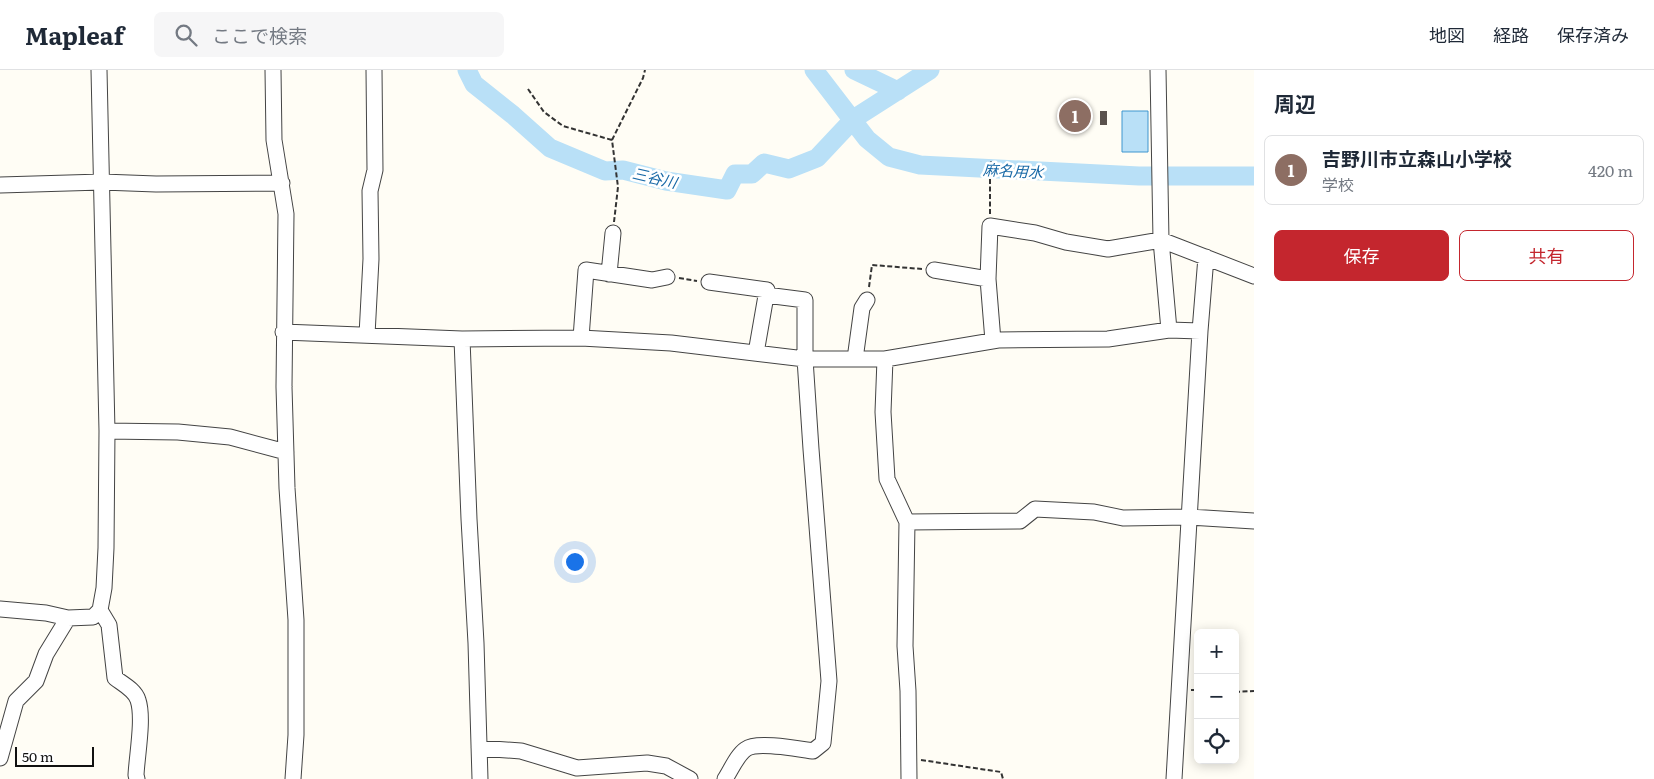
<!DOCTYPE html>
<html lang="ja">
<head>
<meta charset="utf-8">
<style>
	:root { --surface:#fff; --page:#f6f6f7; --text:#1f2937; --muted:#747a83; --line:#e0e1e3; --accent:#c4262e }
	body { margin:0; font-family:Literata,"Noto Sans JP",serif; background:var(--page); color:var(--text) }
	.controls { position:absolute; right:15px; bottom:15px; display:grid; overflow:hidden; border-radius:8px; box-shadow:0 2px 12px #0003 }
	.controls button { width:45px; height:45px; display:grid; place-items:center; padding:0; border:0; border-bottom:1px solid var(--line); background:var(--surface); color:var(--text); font:25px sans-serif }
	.scale { position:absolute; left:15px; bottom:12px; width:79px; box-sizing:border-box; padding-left:5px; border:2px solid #111; border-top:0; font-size:14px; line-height:18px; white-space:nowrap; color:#111; -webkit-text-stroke:4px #fff; paint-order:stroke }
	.you { position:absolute; left:574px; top:491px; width:18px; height:18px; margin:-12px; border:4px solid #fff; border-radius:50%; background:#1a73e8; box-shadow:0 0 0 8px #1a73e833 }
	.badge { display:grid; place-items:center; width:32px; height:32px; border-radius:50%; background:var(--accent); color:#fff; font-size:16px; font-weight:700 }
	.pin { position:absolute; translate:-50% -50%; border:2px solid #fff; box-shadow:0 1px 5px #0006 }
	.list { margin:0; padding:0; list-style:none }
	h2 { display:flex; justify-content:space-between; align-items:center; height:65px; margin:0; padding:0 20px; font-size:21px }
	h2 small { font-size:16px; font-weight:400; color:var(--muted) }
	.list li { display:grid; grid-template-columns:32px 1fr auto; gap:15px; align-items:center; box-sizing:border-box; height:70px; margin:0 10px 10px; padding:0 10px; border:1px solid var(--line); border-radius:8px }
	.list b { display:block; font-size:19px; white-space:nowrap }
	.list p { margin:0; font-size:16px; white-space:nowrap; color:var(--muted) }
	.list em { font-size:16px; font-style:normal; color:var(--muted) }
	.actions { display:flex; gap:10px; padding:15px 20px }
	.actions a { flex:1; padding:11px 0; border:1px solid var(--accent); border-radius:8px; text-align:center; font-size:18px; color:var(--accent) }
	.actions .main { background:var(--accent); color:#fff }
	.icon { flex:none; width:28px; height:28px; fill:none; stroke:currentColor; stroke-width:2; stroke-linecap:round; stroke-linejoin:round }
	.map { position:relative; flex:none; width:1254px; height:709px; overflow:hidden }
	header { display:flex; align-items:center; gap:30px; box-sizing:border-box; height:70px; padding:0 25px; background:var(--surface); border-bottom:1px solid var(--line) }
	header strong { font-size:24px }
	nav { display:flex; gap:28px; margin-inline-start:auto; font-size:18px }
	.search { width:350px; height:45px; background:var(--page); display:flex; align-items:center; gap:12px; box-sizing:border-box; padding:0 18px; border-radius:8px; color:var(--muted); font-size:19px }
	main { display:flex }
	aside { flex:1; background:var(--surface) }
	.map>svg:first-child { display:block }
</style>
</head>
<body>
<header>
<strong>Mapleaf</strong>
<div class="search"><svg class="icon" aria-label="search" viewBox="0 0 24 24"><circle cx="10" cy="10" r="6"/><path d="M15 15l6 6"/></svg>ここで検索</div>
<nav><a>地図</a><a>経路</a><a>保存済み</a></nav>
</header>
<main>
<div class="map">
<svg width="1254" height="709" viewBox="0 0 1254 709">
	<rect width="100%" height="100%" fill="#fffdf5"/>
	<!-- water -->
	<path fill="#b9e0f7" stroke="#3f96cf" d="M1122 41H1148V82H1122Z"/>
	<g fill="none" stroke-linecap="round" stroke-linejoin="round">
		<!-- river -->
		<path stroke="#b9e0f7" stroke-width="19" d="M467 0 474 14 513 45 550 78 605 101 623 100 666 111 727 120 735 104H752L764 93 789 99 817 88 848 55
			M814 0 867 69 889 87 920 95 1139 106H1254
			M854 0 898 21
			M858 46 930 0"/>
	</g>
	<!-- building -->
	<path fill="#5a524d" d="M1100 41H1107V55H1100Z"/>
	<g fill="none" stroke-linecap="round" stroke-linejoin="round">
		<!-- minor casing -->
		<g stroke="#444" stroke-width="17">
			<path id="minor" d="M273 0 274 70 286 144 284 317 287 418 296 550V665L293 709
				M1158 0 1161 170 1169 260
				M0 115 102 112 156 114 282 113
				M934 200 988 209
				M609 204 613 163
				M709 212 767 220 756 283
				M1200 261 1206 187
				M283 262 462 269 581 268 671 273 805 289H885L998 270 1108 269 1169 260 1200 261 1174 709
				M367 265 371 189 370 121 375 100 374 0
				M581 268 586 200 652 210 667 207
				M462 269 469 449 476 573 480 709
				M993 271 988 209 990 156 1035 163 1066 172 1108 179 1161 170 1254 206
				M855 289 862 238 867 230
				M885 289 883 342 887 409 907 452 905 576 908 621 909 709
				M107 361 178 362 230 367 286 382
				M907 452 1020 451 1035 439 1094 442 1123 448 1189 447 1254 451
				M0 539 46 543 68 548 93 547 100 540 104 518 106 478 107 361 99 0
				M100 540 109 555 115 608C123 614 135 620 138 630 144 648 137 685 136 705L137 709
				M479 678 521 681 577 698 647 693 666 696 690 709
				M0 688 16 631 36 611 46 584 68 548
				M725 709C731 700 737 685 746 679 757 671 799 679 813 681L823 673 829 611 811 379 805 289V230L766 225"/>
		</g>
		<!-- path -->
		<path stroke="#333" stroke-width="2" stroke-dasharray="5 2.5" stroke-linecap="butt" d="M528 19 544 42 563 56 612 70
			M990 144V104L991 91
			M614 152 618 117 612 70 643 8 645 0
			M679 208 697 211
			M869 217 872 195 922 199
			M1191 620H1198
			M1235 622 1254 621
			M921 690 1001 702 1003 709"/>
		<!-- minor -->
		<use href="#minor" stroke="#fff" stroke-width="15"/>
	</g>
	<g text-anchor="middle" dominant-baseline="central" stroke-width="5" stroke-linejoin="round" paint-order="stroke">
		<!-- water labels -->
		<g font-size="15" font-style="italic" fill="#1768a6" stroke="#fff">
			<text transform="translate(1013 100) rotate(3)">麻名用水</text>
			<text transform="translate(655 107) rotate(13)">三谷川</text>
		</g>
	</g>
</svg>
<div class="controls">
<button>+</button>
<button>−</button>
<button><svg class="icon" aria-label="locate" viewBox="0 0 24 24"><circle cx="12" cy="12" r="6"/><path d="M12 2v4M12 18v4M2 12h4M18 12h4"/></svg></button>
</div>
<div class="scale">50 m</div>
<div class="you"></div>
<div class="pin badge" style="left:1075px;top:46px;background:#8d6e63">1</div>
</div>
<aside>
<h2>周辺<small></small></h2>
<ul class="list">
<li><span class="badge" style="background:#8d6e63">1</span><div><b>吉野川市立森山小学校</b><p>学校</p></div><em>420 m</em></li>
</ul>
<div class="actions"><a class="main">保存</a><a>共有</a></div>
</aside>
</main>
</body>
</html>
